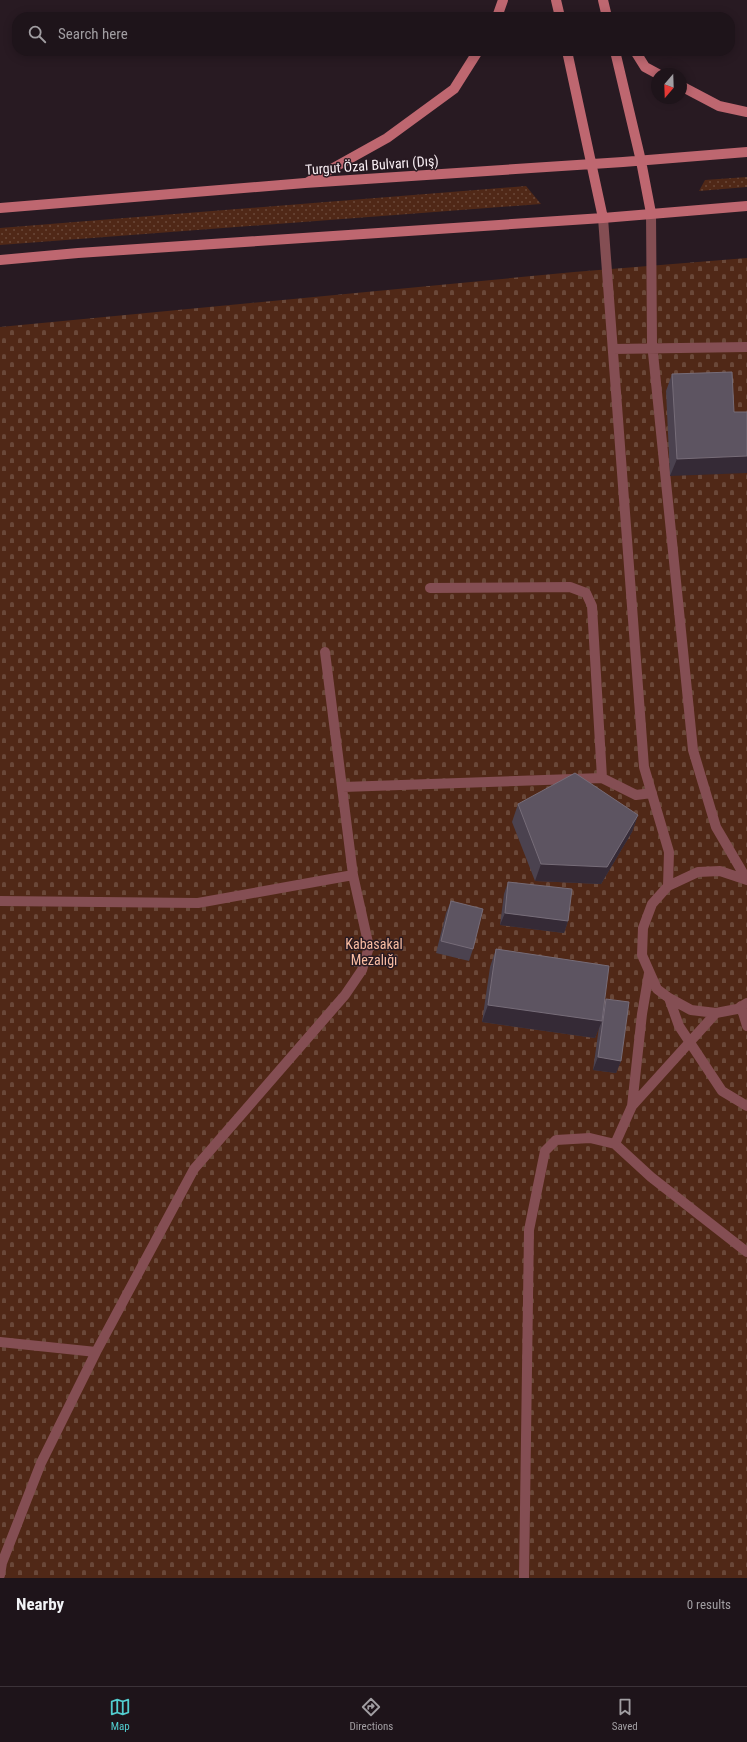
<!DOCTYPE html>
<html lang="en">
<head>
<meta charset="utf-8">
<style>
	:root { --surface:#1e141a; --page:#2b2127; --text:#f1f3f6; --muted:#a19ea2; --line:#3c3339; --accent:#52cdcf }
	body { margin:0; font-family:"Roboto Condensed",sans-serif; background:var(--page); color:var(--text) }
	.compass { position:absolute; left:651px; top:68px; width:36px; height:36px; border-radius:50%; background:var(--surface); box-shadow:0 2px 10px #0003; rotate:199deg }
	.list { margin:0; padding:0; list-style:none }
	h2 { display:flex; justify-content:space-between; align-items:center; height:52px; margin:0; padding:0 16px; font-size:17px }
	h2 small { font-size:13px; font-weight:400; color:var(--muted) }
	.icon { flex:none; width:22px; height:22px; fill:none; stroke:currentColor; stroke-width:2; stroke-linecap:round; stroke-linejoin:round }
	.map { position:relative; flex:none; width:747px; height:1578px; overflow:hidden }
	.search { position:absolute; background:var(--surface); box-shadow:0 2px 10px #0003; left:12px; right:12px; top:12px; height:44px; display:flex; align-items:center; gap:10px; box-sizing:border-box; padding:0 14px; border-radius:16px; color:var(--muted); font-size:15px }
	.sheet { height:108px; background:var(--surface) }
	nav { display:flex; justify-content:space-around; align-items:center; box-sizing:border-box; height:56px; border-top:1px solid var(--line); background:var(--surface); font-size:11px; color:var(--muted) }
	nav a { display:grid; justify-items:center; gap:2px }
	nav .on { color:var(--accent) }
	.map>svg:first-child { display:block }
</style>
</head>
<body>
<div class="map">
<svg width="747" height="1578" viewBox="0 0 747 1578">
	<defs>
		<pattern id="grass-dots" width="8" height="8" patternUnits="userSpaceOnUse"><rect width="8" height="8" fill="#502817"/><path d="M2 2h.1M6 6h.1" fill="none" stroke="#6a4839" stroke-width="1.8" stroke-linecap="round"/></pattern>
		<pattern id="cemetery-stones" width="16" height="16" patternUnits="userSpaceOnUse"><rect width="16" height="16" fill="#502817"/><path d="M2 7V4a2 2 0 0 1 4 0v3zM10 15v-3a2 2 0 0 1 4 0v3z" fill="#6a4839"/></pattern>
	</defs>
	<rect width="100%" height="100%" fill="#281a22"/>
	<!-- grass -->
	<path fill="url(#grass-dots)" d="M747 177V187L699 191 705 180Z
		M526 186 541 204 0 245V228Z"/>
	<!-- cemetery -->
	<path fill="url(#cemetery-stones)" d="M747 258V1578H0V327L574 272Z"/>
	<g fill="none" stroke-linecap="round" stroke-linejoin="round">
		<!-- lane -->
		<path stroke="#844e53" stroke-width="10" d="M651 213 652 343 693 750 716 827 747 880
			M603 218 644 767 669 852 668 886
			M613 349 747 347
			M430 588 570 587 586 593 592 606 602 778
			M343 787 602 778 636 795 652 793
			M747 880 720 871 698 872 668 886 652 904 643 928 642 955 657 989 669 998 691 1010 716 1013 737 1009 747 1003
			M0 901 198 903 353 875
			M669 998 679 1026 722 1091 747 1106
			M741 1006 747 1026
			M632 1106 642 1014 649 973
			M615 1144 651 1177 747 1252
			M0 1342 96 1352
			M0 1575 2 1563 41 1463 96 1352 194 1169 345 995 362 970 369 947 353 875 325 652
			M524 1578 529 1230 545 1151 556 1140 590 1138 615 1144 632 1106 716 1013"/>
		<!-- secondary -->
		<path stroke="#be6770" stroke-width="10" d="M556 0 560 17
			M603 0 607 17
			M497 17 503 0
			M567 51 603 218
			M615 51 641 161 651 213
			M635 51 645 67 658 74
			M681 86 719 106 747 112
			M308 182 387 138 454 89 478 51
			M0 208 305 183 623 162 747 152
			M0 260 78 253 603 218 747 206"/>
	</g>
	<!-- wall -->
	<path fill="#4b424f" d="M672 374 734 412 670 476 666 391Z
		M518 804 638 815 632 832 601 884 535 881 512 822Z
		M508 882 568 921 564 933 500 925 504 894Z
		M451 901 473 949 469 961 436 953 446 913Z
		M496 949 604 1006 606 999 621 1061 616 1073 593 1070 599 1027 595 1038 482 1022 490 967Z"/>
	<!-- shaded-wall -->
	<path fill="#352a36" d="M747 456V473L670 476 677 459Z
		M638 815 632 832 601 884 535 881 541 864Z
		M505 913 568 921 564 933 500 925Z
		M488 1005 602 1021 595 1038 482 1022Z
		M598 1057 621 1061 616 1073 593 1070Z"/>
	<!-- building -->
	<path fill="#5d5461" stroke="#766c78" d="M732 372 734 412H747V456L677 459 672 374Z
		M575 773 638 815 607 867 541 864 518 804Z
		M508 882 572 889 568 921 505 913Z
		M451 901 483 909 473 949 441 941Z
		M496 949 609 966 602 1021 488 1005Z
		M606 999 629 1002 621 1061 598 1057Z"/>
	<g text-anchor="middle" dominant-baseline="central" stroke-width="3" stroke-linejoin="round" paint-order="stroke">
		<!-- street labels -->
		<g font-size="14" fill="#f7edf2" stroke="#281a22">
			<text transform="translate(372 165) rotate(-4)">Turgut Özal Bulvarı (Dış)</text>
		</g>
		<!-- park labels -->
		<g font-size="14" fill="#f9bca2" stroke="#281a22">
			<text x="374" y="944">Kabasakal<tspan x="374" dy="16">Mezalığı</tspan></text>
		</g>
	</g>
</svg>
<svg class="compass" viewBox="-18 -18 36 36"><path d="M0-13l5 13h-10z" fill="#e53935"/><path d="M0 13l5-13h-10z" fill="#a19ea2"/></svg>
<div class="search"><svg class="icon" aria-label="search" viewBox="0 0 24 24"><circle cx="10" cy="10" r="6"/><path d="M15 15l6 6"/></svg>Search here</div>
</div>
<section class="sheet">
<h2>Nearby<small>0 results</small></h2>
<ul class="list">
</ul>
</section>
<nav>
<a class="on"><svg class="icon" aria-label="map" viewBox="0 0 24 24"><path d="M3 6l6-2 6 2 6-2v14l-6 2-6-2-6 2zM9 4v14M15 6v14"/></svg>Map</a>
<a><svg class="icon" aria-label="directions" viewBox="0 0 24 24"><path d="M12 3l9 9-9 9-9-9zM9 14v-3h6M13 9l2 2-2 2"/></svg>Directions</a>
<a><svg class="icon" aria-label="saved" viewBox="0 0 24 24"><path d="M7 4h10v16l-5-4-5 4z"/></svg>Saved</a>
</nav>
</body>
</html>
